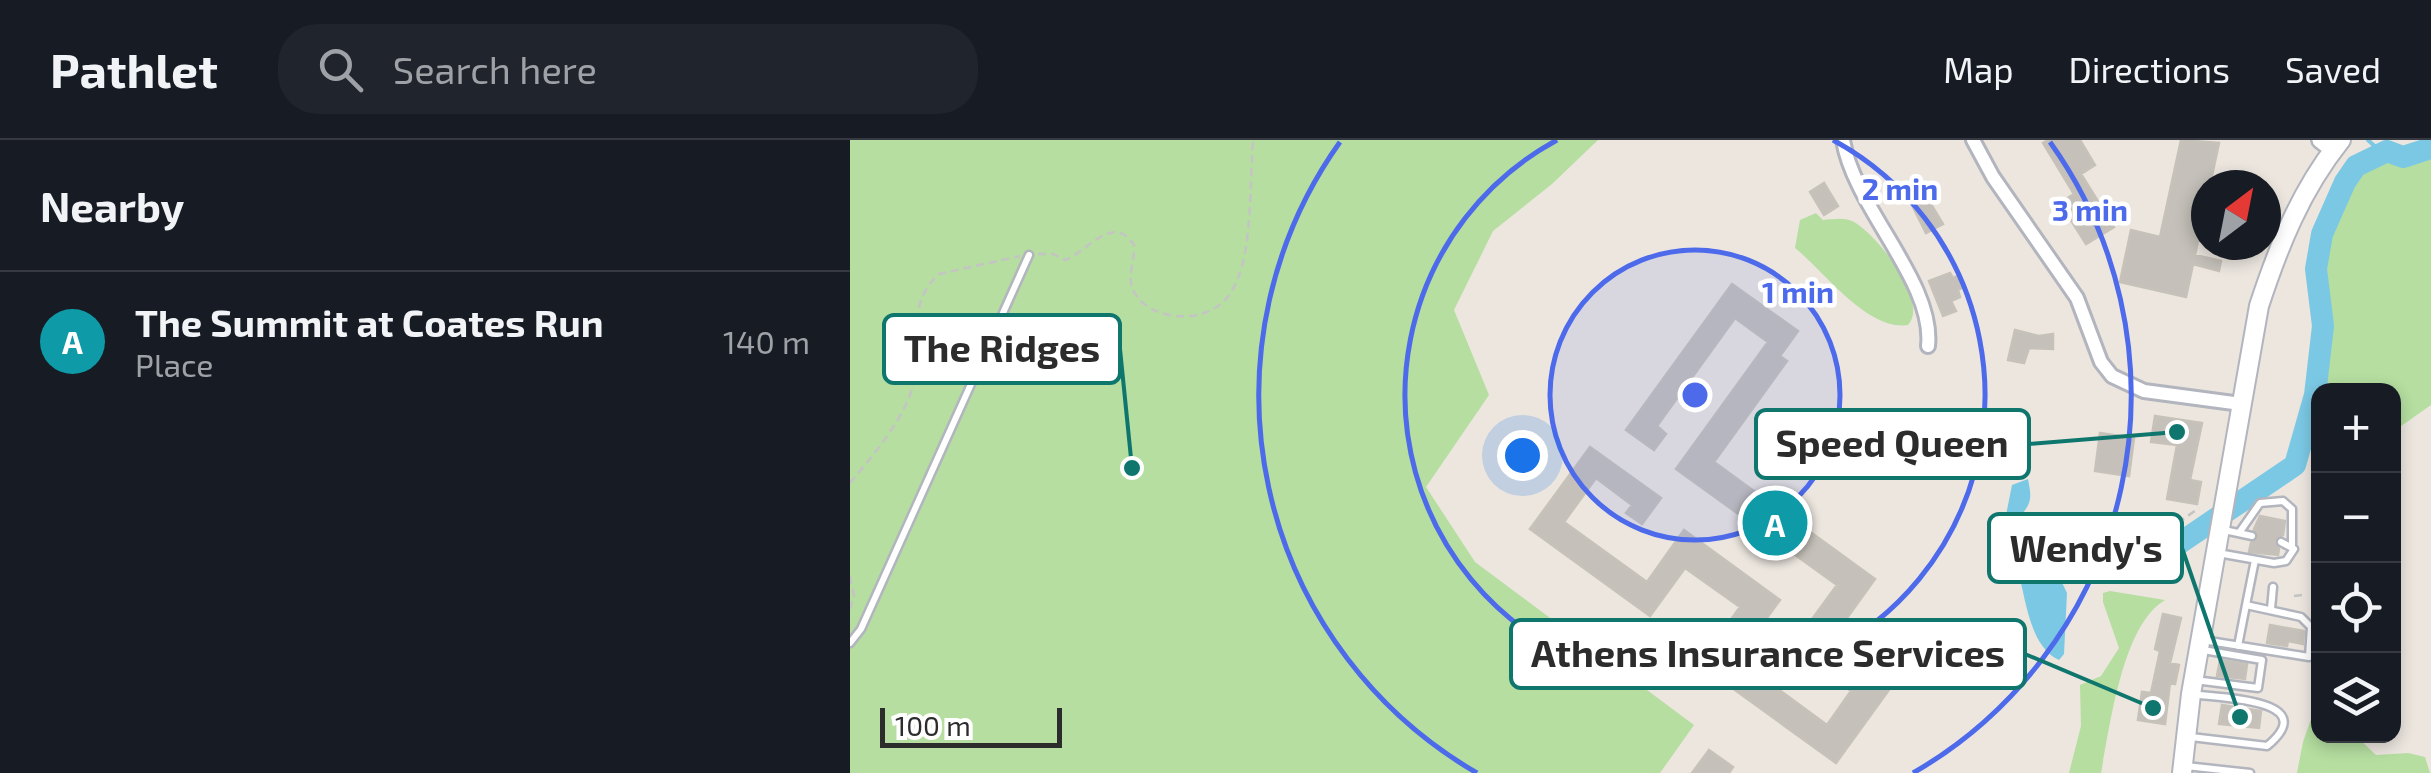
<!DOCTYPE html>
<html lang="en">
<head>
<meta charset="utf-8">
<style>
	:root { --surface:#171b24; --page:#20242c; --text:#f1f3f6; --muted:#9ea1a6; --line:#363941; --accent:#4d6aeb }
	body { margin:0; font-family:"Exo 2",sans-serif; background:var(--page); color:var(--text) }
	.controls { position:absolute; right:30px; bottom:30px; display:grid; overflow:hidden; border-radius:20px; box-shadow:0 5px 15px #0003 }
	.controls button { width:90px; height:90px; display:grid; place-items:center; padding:0; border:0; border-bottom:2px solid var(--line); background:var(--surface); color:var(--text); font:50px sans-serif }
	.compass { position:absolute; left:1341px; top:30px; width:90px; height:90px; border-radius:50%; background:var(--surface); box-shadow:0 5px 15px #0003; rotate:32deg }
	.scale { position:absolute; left:30px; bottom:25px; width:182px; box-sizing:border-box; padding-left:10px; border:5px solid #2c2c2c; border-top:0; font-size:28px; line-height:35px; white-space:nowrap; color:#2c2c2c; -webkit-text-stroke:8px #fff; paint-order:stroke }
	.you { position:absolute; left:672px; top:315px; width:35px; height:35px; margin:-25px; border:8px solid #fff; border-radius:50%; background:#1a73e8; box-shadow:0 0 0 15px #1a73e833 }
	.badge { display:grid; place-items:center; width:65px; height:65px; border-radius:50%; background:var(--accent); color:#fff; font-size:32px; font-weight:700 }
	.pin { position:absolute; translate:-50% -50%; border:5px solid #fff; box-shadow:0 2px 10px #0006 }
	.list { margin:0; padding:0; list-style:none }
	h2 { display:flex; justify-content:space-between; align-items:center; height:130px; margin:0; padding:0 40px; font-size:42px }
	h2 small { font-size:32px; font-weight:400; color:var(--muted) }
	.list li { display:grid; grid-template-columns:65px 1fr auto; gap:30px; align-items:center; box-sizing:border-box; height:140px; padding:0 40px; border-top:2px solid var(--line) }
	.list b { display:block; font-size:38px; white-space:nowrap }
	.list p { margin:0; font-size:32px; white-space:nowrap; color:var(--muted) }
	.list em { font-size:32px; font-style:normal; color:var(--muted) }
	.icon { flex:none; width:55px; height:55px; fill:none; stroke:currentColor; stroke-width:2; stroke-linecap:round; stroke-linejoin:round }
	.map { position:relative; flex:none; width:1581px; height:633px; overflow:hidden }
	header { display:flex; align-items:center; gap:60px; box-sizing:border-box; height:140px; padding:0 50px; background:var(--surface); border-bottom:2px solid var(--line) }
	header strong { font-size:48px }
	nav { display:flex; gap:55px; margin-inline-start:auto; font-size:35px }
	.search { width:700px; height:90px; background:var(--page); display:flex; align-items:center; gap:25px; box-sizing:border-box; padding:0 35px; border-radius:40px; color:var(--muted); font-size:38px }
	main { display:flex }
	aside { flex:1; background:var(--surface) }
	.map>svg:first-child { display:block }
</style>
</head>
<body>
<header>
<strong>Pathlet</strong>
<div class="search"><svg class="icon" aria-label="search" viewBox="0 0 24 24"><circle cx="10" cy="10" r="6"/><path d="M15 15l6 6"/></svg>Search here</div>
<nav><a>Map</a><a>Directions</a><a>Saved</a></nav>
</header>
<main>
<aside>
<h2>Nearby<small></small></h2>
<ul class="list">
<li><span class="badge" style="background:#0f9aa8">A</span><div><b>The Summit at Coates Run</b><p>Place</p></div><em>140 m</em></li>
</ul>
</aside>
<div class="map">
<svg width="1581" height="633" viewBox="0 0 1581 633">
	<rect width="100%" height="100%" fill="#ece6df"/>
	<!-- green -->
	<path fill="#b5dea0" d="M0 0H748L702 44 643 91 604 170 639 255 576 347 625 422 844 585 810 633H0Z
		M1528 16 1581 20V265L1544 291V250H1468V294L1460 296 1447 286 1462 259 1463 235 1471 197 1462 136 1465 107 1499 27 1513 19Z
		M966 73 973 80C983 79 996 77 1004 82 1027 95 1080 161 1058 185 1017 191 975 132 945 108L950 80Z
		M1260 451 1315 460C1272 485 1260 587 1251 633H1219L1231 586 1230 545 1251 536 1269 508 1253 462V453Z
		M1468 559V596H1506L1526 615 1558 613 1575 617 1580 633H1447L1453 602Z"/>
	<!-- water -->
	<path fill="#7bc8e5" d="M1178 339C1181 355 1183 362 1171 375H1156L1162 345Z
		M1206 430 1217 453 1214 514 1209 520C1183 508 1177 469 1171 443L1180 431Z"/>
	<g fill="none" stroke-linecap="round" stroke-linejoin="round">
		<!-- stream -->
		<path stroke="#7bc8e5" stroke-width="4" d="M1518 0 1532 13"/>
		<!-- river -->
		<path stroke="#7bc8e5" stroke-width="22" d="M1321 409 1445 325 1465 255 1473 186 1466 129 1472 94 1495 42 1506 26 1537 11 1553 17 1581 8"/>
	</g>
	<!-- building -->
	<path fill="#c5c1ba" stroke="#c7c2b9" stroke-width="2.5" d="M1198 0H1230L1245 25 1231 34 1264 87 1236 104 1210 63 1224 54 1193 3Z
		M1331 0 1369 3 1360 45H1356V63L1345 115 1371 121 1369 131 1343 124 1336 157 1270 142 1281 90 1310 97Z
		M974 43 988 66 974 75 960 52Z
		M1076 56 1093 84 1076 93 1061 63Z
		M1100 133 1103 138 1109 135 1114 147 1108 150 1110 157 1101 161 1106 171 1093 176 1079 141Z
		M882 144 948 191 930 216 937 221 864 322 1025 439 984 496 1027 527 1022 533 1041 547 986 623 849 524 890 467 835 428 800 476 680 389 740 307 811 358 792 384 776 373 782 365 746 338 714 382 797 442 834 390 930 460 887 519 977 585 1001 551 941 508 987 445 826 329 918 202 885 178 807 286 816 294 804 310 776 290Z
		M1165 190 1189 196 1203 194V209L1179 208 1174 223 1158 220Z
		M1305 276 1352 283 1340 340 1351 342 1347 364 1317 359 1327 305 1301 302Z
		M1250 293 1284 298 1279 336 1245 331Z
		M1410 376 1435 381 1433 395 1424 401 1429 409 1428 415 1399 412 1401 403 1408 398 1404 389Z
		M1313 474 1331 478 1320 523 1329 525 1325 544 1320 543 1315 584 1288 580 1292 552 1301 553 1310 511 1305 509Z
		M1420 485 1454 491 1453 504 1438 501 1437 506 1417 503Z
		M1370 520 1397 524 1395 539 1367 536Z
		M1372 565 1411 571 1409 588 1369 584Z
		M859 610 883 627 879 633H842Z"/>
	<g fill="none" stroke-linecap="round" stroke-linejoin="round">
		<!-- service casing -->
		<g stroke="#b2b5be" stroke-width="11">
			<path id="service" d="M1374 390 1402 396
				M1389 393 1410 363 1433 361 1442 369V405
				M1368 413 1424 423 1436 421 1444 409 1431 402
				M1396 465 1405 420
				M1421 469 1423 447
				M1353 500 1459 517 1461 487 1451 477 1396 465 1388 506
				M0 503 11 489 179 115
				M1345 540 1408 548 1412 520 1353 510
				M1341 597 1417 606C1475 558 1365 558 1341 554
				M1336 626 1400 633"/>
		</g>
		<!-- minor casing -->
		<g stroke="#b2b5be" stroke-width="18">
			<path id="minor" d="M993 0C1004 68 1085 142 1078 206
				M1123 0 1143 37 1227 158 1251 222 1262 236 1294 251 1391 264"/>
		</g>
		<!-- tertiary casing -->
		<g stroke="#b2b5be" stroke-width="20">
			<path id="tertiary" d="M1470 0 1483 10"/>
		</g>
		<!-- secondary casing -->
		<g stroke="#b2b5be" stroke-width="22">
			<path id="secondary" d="M1332 633 1341 554 1409 166C1429 105 1451 50 1491 0"/>
		</g>
		<!-- path -->
		<path stroke="#c4c4c4" stroke-width="2.5" stroke-dasharray="8 5" stroke-linecap="butt" d="M188 114H203L215 120C236 113 263 72 284 105 285 119 277 138 283 150 296 178 341 183 365 168 376 162 384 149 388 138 402 105 400 38 403 0
			M0 343C22 316 49 286 61 252 74 213 52 167 89 134L170 116
			M1285 413 1349 368
			M0 436 4 456 0 469
			M1444 456 1453 455"/>
		<!-- service -->
		<use href="#service" stroke="#fff" stroke-width="6"/>
		<!-- minor -->
		<use href="#minor" stroke="#fff" stroke-width="12"/>
		<!-- tertiary -->
		<use href="#tertiary" stroke="#fff" stroke-width="15"/>
		<!-- secondary -->
		<use href="#secondary" stroke="#fff" stroke-width="18"/>
	</g>
	<!-- distance rings -->
	<circle cx="845" cy="255" r="145" fill="#4d6aeb" fill-opacity=".12"/>
	<g fill="none" stroke="#4d6aeb" stroke-width="5">
		<circle cx="845" cy="255" r="145"/>
		<path d="M983 0A290 290 0 1 1 707 0"/>
		<path d="M627 633A436 436 0 0 1 490 2M1200 2A436 436 0 0 1 1063 633"/>
	</g>
	<circle cx="845" cy="255" r="15" fill="#4d6aeb" stroke="#fff" stroke-width="5"/>
	<g font-size="30" text-anchor="middle" font-weight="bold" fill="#4d6aeb" stroke="#fff" stroke-width="9" stroke-linejoin="round" paint-order="stroke">
		<text x="1050" y="60">2 min</text>
		<text x="1240" y="81">3 min</text>
		<text x="948" y="163">1 min</text>
	</g>
	<!-- callouts -->
	<path fill="none" stroke="#0f766e" stroke-width="4" d="M282 328L270 209M1327 292L1179 304M1390 577L1332 408M1303 568L1175 514"/>
	<g fill="#0f766e" stroke="#fff" stroke-width="4">
		<circle cx="282" cy="328" r="10"/>
		<circle cx="1327" cy="292" r="10"/>
		<circle cx="1390" cy="577" r="10"/>
		<circle cx="1303" cy="568" r="10"/>
	</g>
	<g fill="#fff" stroke="#0f766e" stroke-width="4">
		<rect x="34" y="175" width="236" height="68" rx="10"/>
		<rect x="906" y="270" width="273" height="68" rx="10"/>
		<rect x="1139" y="374" width="193" height="68" rx="10"/>
		<rect x="661" y="480" width="514" height="68" rx="10"/>
	</g>
	<g font-size="38" text-anchor="middle" font-weight="bold" fill="#2c2c2c">
		<text x="152" y="222">The Ridges</text>
		<text x="1042" y="317">Speed Queen</text>
		<text x="1236" y="422">Wendy's</text>
		<text x="918" y="527">Athens Insurance Services</text>
	</g>
</svg>
<div class="controls">
<button>+</button>
<button>−</button>
<button><svg class="icon" aria-label="locate" viewBox="0 0 24 24"><circle cx="12" cy="12" r="6"/><path d="M12 2v4M12 18v4M2 12h4M18 12h4"/></svg></button>
<button><svg class="icon" aria-label="layers" viewBox="0 0 24 24"><path d="M12 4l9 5-9 5-9-5zM3 14l9 5 9-5"/></svg></button>
</div>
<svg class="compass" viewBox="-18 -18 36 36"><path d="M0-13l5 13h-10z" fill="#e53935"/><path d="M0 13l5-13h-10z" fill="#9ea1a6"/></svg>
<div class="scale">100 m</div>
<div class="you"></div>
<div class="pin badge" style="left:925px;top:383px;background:#0f9aa8">A</div>
</div>
</main>
</body>
</html>
